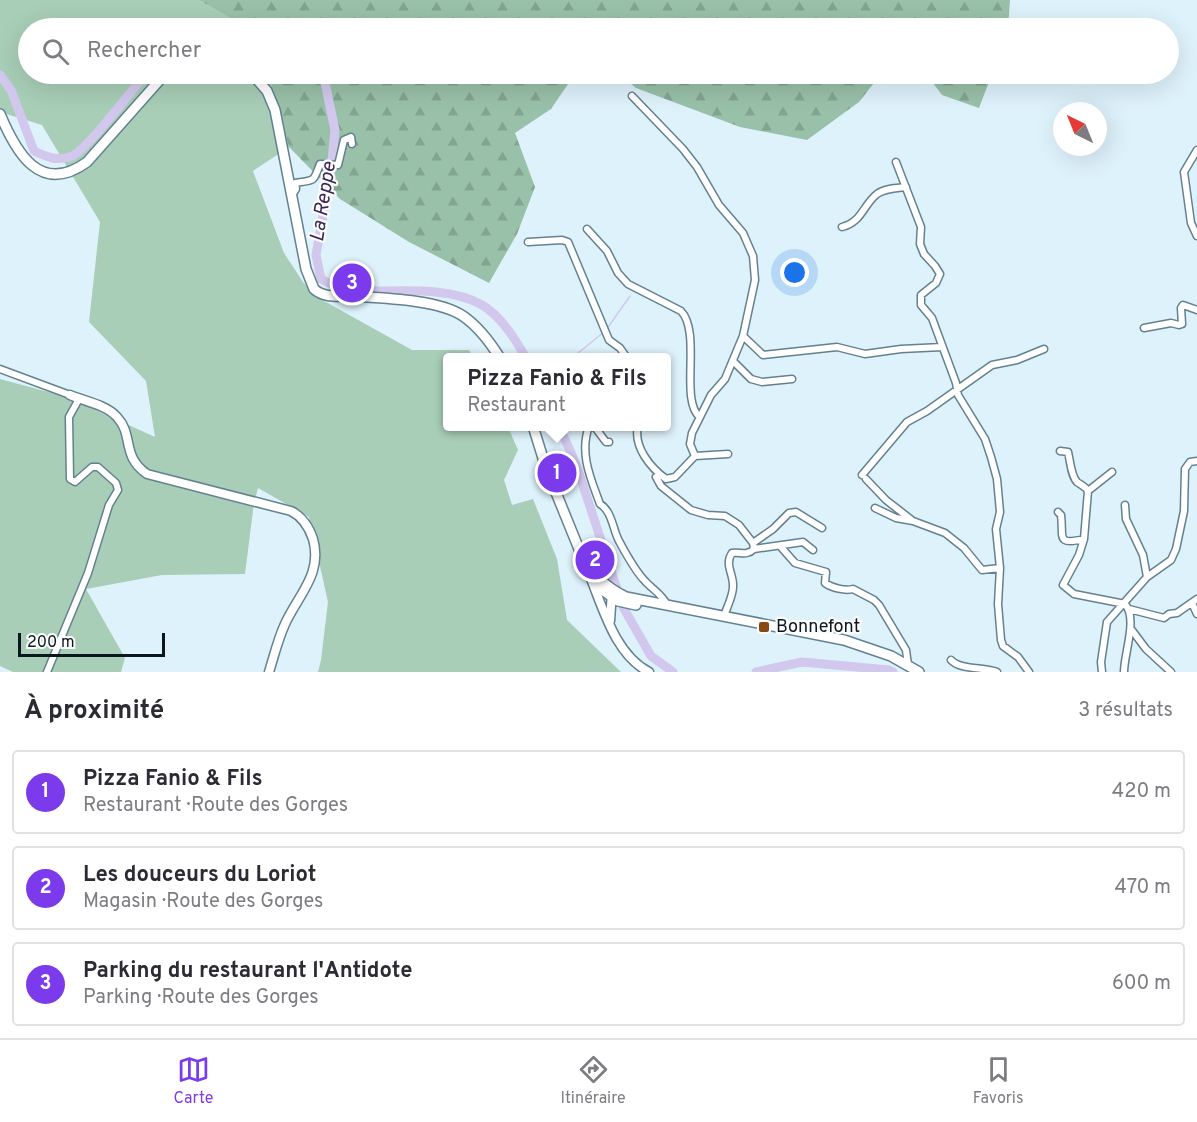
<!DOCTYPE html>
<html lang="fr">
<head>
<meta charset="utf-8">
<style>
	:root { --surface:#fff; --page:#f2f2f3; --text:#2b2b33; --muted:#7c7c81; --line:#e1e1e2; --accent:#7c3aed }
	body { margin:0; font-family:Overpass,sans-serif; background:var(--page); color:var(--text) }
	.compass { position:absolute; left:1053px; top:102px; width:54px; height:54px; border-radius:50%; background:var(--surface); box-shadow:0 6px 24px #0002; rotate:317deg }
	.scale { position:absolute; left:18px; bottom:15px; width:147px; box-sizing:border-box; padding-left:6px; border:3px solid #0b171d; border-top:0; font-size:16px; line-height:21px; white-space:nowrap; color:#0b171d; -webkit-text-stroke:4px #fbfbfb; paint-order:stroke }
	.you { position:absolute; left:795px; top:273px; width:21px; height:21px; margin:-15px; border:4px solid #fff; border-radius:50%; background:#1a73e8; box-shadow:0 0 0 9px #1a73e833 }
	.badge { display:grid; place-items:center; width:39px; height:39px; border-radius:50%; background:var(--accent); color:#fff; font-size:20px; font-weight:700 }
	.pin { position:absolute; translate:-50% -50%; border:3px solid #fff; box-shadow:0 2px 6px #0006 }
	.popup { position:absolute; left:443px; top:353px; width:228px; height:78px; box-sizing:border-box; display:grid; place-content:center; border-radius:6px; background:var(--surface); filter:drop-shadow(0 2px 4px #0005); font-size:20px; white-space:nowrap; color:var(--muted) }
	.popup b { font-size:22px; color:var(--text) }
	.popup::after { content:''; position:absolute; left:50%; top:100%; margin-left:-12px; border:12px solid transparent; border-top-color:var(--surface) }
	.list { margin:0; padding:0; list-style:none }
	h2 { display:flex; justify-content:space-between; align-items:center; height:78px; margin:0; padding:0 24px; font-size:26px }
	h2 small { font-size:20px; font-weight:400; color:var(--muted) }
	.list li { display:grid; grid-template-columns:39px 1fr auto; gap:18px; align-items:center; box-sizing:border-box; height:84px; margin:0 12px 12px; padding:0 12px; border:2px solid var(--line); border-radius:6px }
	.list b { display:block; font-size:22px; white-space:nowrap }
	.list p { margin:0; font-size:20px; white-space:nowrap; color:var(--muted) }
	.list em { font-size:20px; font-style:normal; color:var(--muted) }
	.icon { flex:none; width:33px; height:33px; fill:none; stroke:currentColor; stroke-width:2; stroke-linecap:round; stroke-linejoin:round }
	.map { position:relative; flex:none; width:1197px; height:672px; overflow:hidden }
	.search { position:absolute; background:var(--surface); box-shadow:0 6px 24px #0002; left:18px; right:18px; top:18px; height:66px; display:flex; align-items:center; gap:15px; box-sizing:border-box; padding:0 21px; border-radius:33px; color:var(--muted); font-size:22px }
	.sheet { height:366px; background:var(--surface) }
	nav { display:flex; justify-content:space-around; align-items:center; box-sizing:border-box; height:84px; border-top:2px solid var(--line); background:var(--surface); font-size:16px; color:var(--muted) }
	nav a { display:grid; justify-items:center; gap:3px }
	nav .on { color:var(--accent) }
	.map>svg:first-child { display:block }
</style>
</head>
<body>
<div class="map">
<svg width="1197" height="672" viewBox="0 0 1197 672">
	<defs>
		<pattern id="forest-firs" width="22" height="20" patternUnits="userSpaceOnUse" patternTransform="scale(1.5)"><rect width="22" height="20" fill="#99c1a9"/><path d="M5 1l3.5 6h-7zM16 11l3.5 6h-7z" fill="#82a591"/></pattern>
	</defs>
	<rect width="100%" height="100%" fill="#def2fb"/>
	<!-- green -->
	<path fill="#a8ceb7" d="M0 0H199L247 28H28V74H268L289 147 253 171 284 253 303 282 317 297 412 350H469L473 357 448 358V426L508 427 518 450 504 480 512 505 533 499 557 559 567 620 621 672H318L321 660 328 602 309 517 258 488 254 503 245 574 162 575 86 589 125 658 121 672H13L0 666V379L67 397 155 437 146 381 89 322 100 222 42 125 0 112Z"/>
	<!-- forest -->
	<path fill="url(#forest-firs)" d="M199 0H1010L1008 28H247Z
		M268 74H575L551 109 515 133 535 187 517 234 489 283 409 242 340 199 289 147Z
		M619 74H881L859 102 807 140 740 127 636 88Z
		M926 74H992L979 108 942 95Z"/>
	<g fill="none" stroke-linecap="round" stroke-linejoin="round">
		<!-- stream -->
		<path stroke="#d2c8ee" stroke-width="1.5" d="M606 330 630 296
			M572 358 604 332"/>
		<!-- river -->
		<path stroke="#d2c8ee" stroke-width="9" d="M216 28 236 24 252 28
			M318 74 324 78 335 130 331 170 316 255 321 279C337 289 359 290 378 291 411 291 452 288 482 305 501 316 515 339 526 358
			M0 75 11 90 34 151C47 157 56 161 70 157 86 152 132 89 146 74
			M559 426 576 464 617 589
			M623 607 651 656 673 672
			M756 672 802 662 889 670 893 672"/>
		<!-- street casing -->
		<g stroke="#63818f" stroke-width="9">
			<path id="street" d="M632 96 683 149 697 167 719 205 743 233 753 256 755 280 743 336 725 379 711 395 692 433 690 444 695 456 675 477 666 479C651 468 633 447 638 426
				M1197 150 1184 172 1191 223 1197 236
				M896 162 921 227 920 244 924 254 935 266 940 274 936 283 921 295V305L932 318 956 383 958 395 985 439 991 457 997 479 1000 512 996 529 1000 568 998 604 1001 640 1003 646 1018 657 1029 672
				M292 195 296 189 295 183C316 180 313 182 320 164L338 165 344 140 351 137 352 144
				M842 227C862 222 863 205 877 194 885 188 897 188 906 187
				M587 229 607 251 618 273 628 284 681 311C702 333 679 401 700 417
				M528 242 562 240 568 242 609 340 620 348 627 358
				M1144 328 1171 323 1179 325 1182 324 1181 308 1183 305 1197 310
				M743 336 763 355 837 347 865 354 901 349 942 347
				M734 362 751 379 762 382 792 379
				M0 369 70 395
				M589 426C579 454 591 479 600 504 612 511 613 530 619 541 626 554 635 571 645 581 652 589 663 595 667 605
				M594 426 606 442H609
				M1060 451 1068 452C1070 460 1071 476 1077 482 1081 485 1085 486 1088 491L1084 539 1079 555 1063 585 1074 594 1125 604C1138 619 1124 653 1124 672
				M695 456 728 454
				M659 475 656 477 661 486 691 510 708 515 725 516 739 525 753 543 754 549C747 556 741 552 732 553 724 565 734 574 733 587 733 596 727 607 724 616
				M862 475 907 422 927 411 992 365 1017 360 1044 349
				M866 479 886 500 913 521 945 533 964 548 982 570 1000 568
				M1088 491 1112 472
				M1125 505 1126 519 1143 555 1147 577
				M875 508 896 518 913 521
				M1058 512 1061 515C1064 536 1055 546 1084 539
				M753 543 773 529 789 513 796 512 822 528
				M780 546 795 563 826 572 825 583C832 588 845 591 853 589L874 600 879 605 906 650 908 665
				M754 549 803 542 813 550
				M1192 603 1197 614
				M1129 609 1164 618 1169 614 1177 613 1197 599
				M1131 629 1146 649 1171 672
				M951 660C960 670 984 667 997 672
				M47 672 88 573 109 505 118 490 116 483 98 467H92L75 482 70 479 69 417 79 399
				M1102 672 1101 662 1107 622 1147 577 1171 560 1176 549 1184 511 1185 469 1190 462 1197 461"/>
		</g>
		<!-- secondary casing -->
		<g stroke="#63818f" stroke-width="11">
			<path id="secondary" d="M70 395C84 401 107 405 117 417 134 435 121 456 147 474L291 511C303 517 309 527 313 539 323 574 298 595 285 624 278 639 274 656 269 672
				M591 579C604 611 616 655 649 672
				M610 621 612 592"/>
		</g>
		<!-- primary casing -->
		<g stroke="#63818f" stroke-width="12">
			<path id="primary" d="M252 74 267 91 275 110 306 269 314 289C324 298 337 296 350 296 380 298 438 299 463 316 479 327 490 342 500 358
				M0 114C16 152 40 196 87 162L165 74
				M533 426 546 468 583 559
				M581 554C593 574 605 587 626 597L844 640 891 656 919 672
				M598 587 618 601 636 605"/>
		</g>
		<!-- street -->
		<use href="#street" stroke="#fff" stroke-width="6"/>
		<!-- secondary -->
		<use href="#secondary" stroke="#fff" stroke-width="8"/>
		<!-- primary -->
		<use href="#primary" stroke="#fff" stroke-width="9"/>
	</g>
	<!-- markers -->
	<rect fill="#884811" stroke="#fbfbfb" stroke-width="2" x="758" y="621" width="12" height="12" rx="3"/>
	<g text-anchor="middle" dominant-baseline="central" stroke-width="4.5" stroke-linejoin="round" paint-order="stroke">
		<!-- poi labels -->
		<g font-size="18" fill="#0b171d" stroke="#fbfbfb" text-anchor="start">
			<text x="776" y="627">Bonnefont</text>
		</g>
		<!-- water labels -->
		<g font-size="20" font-style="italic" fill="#382757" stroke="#fbfbfb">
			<text transform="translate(324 202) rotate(-81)">La Reppe</text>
		</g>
	</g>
</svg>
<svg class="compass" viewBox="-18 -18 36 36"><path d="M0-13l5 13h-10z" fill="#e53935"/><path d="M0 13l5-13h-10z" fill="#7c7c81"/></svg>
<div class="scale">200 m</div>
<div class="you"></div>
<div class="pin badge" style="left:557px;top:473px">1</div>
<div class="popup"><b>Pizza Fanio &amp; Fils</b>Restaurant</div>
<div class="pin badge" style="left:595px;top:560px">2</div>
<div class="pin badge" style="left:352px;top:283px">3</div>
<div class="search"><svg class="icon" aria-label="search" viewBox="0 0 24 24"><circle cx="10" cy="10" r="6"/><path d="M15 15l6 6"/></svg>Rechercher</div>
</div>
<section class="sheet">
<h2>À proximité<small>3 résultats</small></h2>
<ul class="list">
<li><span class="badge">1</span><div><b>Pizza Fanio &amp; Fils</b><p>Restaurant · Route des Gorges</p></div><em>420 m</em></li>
<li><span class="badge">2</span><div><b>Les douceurs du Loriot</b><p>Magasin · Route des Gorges</p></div><em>470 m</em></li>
<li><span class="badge">3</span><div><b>Parking du restaurant l'Antidote</b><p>Parking · Route des Gorges</p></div><em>600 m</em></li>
</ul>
</section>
<nav>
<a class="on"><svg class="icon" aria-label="map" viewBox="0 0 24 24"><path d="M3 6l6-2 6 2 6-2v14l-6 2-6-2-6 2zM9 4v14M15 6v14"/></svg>Carte</a>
<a><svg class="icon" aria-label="directions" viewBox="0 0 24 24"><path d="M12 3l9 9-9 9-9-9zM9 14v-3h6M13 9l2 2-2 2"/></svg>Itinéraire</a>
<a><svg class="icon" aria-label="saved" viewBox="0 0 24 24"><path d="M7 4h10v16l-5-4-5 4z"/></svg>Favoris</a>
</nav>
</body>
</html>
